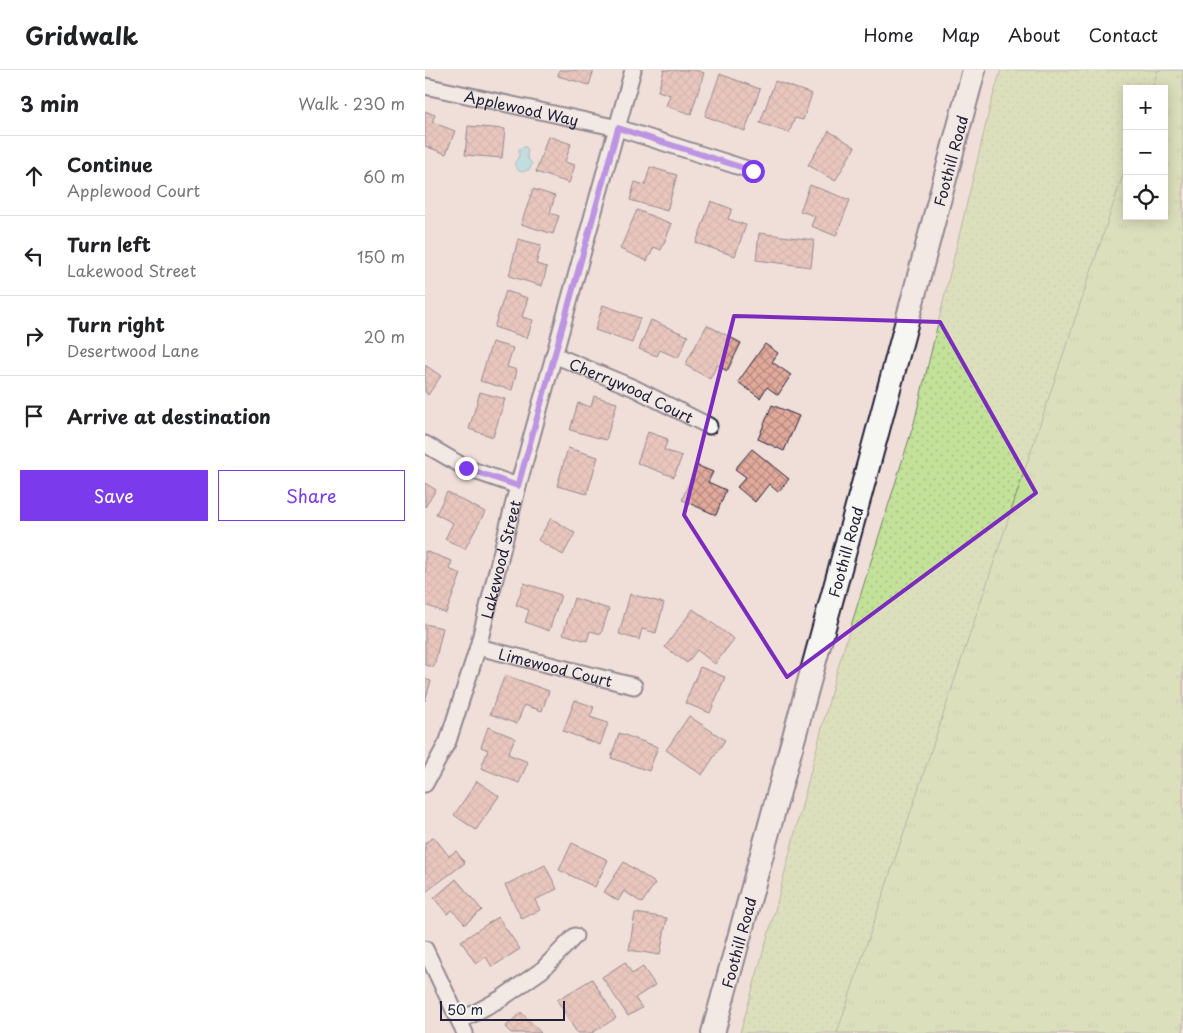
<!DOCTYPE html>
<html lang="en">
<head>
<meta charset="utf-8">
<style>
	:root { --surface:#fff; --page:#f6f6f6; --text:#202124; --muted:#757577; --line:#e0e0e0; --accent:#7c3aed }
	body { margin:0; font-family:"Playpen Sans",sans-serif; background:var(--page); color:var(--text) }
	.controls { position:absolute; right:15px; top:15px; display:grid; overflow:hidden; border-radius:0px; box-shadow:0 2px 12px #0003 }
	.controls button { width:45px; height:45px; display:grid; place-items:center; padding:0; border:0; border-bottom:1px solid var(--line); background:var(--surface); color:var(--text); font:25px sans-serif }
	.scale { position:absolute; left:15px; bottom:12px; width:125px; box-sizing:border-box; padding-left:5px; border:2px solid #22223b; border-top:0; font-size:14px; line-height:18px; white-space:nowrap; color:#22223b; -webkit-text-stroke:4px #f6f6f2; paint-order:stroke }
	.stop { position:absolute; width:15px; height:15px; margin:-11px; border:4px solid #7c3aed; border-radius:50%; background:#fff }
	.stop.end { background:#7c3aed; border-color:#fff; box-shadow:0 1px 5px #0008 }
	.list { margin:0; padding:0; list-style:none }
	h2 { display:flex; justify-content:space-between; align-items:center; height:65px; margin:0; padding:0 20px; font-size:21px }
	h2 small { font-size:16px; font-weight:400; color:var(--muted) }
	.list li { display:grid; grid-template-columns:32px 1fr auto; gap:15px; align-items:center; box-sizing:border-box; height:80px; padding:0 20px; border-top:1px solid var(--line) }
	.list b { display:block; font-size:19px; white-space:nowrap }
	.list p { margin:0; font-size:16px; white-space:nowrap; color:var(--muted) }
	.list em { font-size:16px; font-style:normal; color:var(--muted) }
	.actions { display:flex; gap:10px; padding:15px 20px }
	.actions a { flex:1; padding:11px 0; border:1px solid var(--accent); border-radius:0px; text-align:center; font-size:18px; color:var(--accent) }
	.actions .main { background:var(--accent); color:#fff }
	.icon { flex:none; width:28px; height:28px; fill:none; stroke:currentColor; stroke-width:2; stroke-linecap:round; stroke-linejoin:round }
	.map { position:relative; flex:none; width:758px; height:963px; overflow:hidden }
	header { display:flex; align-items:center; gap:30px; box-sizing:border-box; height:70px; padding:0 25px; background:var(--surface); border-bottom:1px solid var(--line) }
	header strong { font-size:24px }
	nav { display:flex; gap:28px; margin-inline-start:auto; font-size:18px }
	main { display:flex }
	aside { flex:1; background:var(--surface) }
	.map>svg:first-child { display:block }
</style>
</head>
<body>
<header>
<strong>Gridwalk</strong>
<nav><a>Home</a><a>Map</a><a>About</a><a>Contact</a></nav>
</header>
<main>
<aside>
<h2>3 min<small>Walk · 230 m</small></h2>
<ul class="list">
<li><svg class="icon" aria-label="ahead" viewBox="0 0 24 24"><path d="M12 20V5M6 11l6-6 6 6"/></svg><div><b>Continue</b><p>Applewood Court</p></div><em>60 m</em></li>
<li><svg class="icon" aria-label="left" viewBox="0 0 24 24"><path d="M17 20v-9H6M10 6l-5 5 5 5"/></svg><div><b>Turn left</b><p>Lakewood Street</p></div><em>150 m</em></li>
<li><svg class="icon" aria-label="right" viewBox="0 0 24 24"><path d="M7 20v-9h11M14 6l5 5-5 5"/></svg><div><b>Turn right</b><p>Desertwood Lane</p></div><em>20 m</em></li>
<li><svg class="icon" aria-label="arrive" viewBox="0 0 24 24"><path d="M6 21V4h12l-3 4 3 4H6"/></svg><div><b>Arrive at destination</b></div></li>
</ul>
<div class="actions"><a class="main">Save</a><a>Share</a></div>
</aside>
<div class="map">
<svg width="758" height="963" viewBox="0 0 758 963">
	<defs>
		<pattern id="grass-dots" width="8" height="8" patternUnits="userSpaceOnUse" patternTransform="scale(1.25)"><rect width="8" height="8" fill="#c3e199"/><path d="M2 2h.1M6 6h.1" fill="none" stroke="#a7c185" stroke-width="1.8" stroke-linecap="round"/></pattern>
		<pattern id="park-tufts" width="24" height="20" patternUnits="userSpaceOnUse" patternTransform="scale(1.25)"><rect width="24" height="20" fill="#c3e199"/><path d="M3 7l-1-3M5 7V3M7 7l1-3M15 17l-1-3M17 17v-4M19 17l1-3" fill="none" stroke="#a7c185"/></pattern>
		<pattern id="building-cross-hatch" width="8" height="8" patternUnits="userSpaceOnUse" patternTransform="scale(1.25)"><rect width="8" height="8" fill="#e2aa9b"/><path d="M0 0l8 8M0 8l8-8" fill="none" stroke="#b78a80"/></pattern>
	</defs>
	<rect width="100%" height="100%" fill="#f0dfd8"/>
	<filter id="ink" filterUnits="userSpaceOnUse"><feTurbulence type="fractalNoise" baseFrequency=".02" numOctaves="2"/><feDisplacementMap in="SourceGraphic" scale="10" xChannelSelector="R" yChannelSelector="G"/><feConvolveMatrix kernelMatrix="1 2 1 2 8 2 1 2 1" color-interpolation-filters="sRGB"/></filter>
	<g filter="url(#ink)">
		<!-- grass -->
		<path fill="url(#grass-dots)" stroke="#72826a" fill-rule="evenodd" d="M576 0H758V963H315L349 844 410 607 489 353 566 33ZM702 19H739V146H702Z"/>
		<!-- park -->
		<path fill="url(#park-tufts)" stroke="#72826a" d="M733 0H758V963H412L702 93V146H739V19H727Z"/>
		<!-- water -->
		<path fill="#8adae7" stroke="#6090a2" d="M97 77H101L103 80 102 87 107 94 105 99 98 102 94 101 89 94 94 86V79Z"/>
		<!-- building -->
		<path fill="url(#building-cross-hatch)" stroke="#22223b" d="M134 0H169L164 15 133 6Z
			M239 0H271L279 3 266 44 241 36 245 25 233 21Z
			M295 4 335 19 320 61 280 46Z
			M350 11 387 24 378 50 370 48 364 63 335 53Z
			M0 41 10 45 7 52 30 61 21 84 0 76Z
			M43 56 80 59 77 88 40 85Z
			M404 61 430 77 410 111 383 95Z
			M123 66 146 74 140 92 150 95 144 113 111 102Z
			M225 97 252 105 242 141 205 130 210 112 220 115Z
			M385 115 425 130 411 166 386 156 390 146 375 141Z
			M108 119 130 126 125 143 134 146 128 164 96 154Z
			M286 131 307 139 303 149 321 155 310 186 271 173Z
			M212 140 247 154 236 180 229 177 222 191 195 179Z
			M334 163 389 170 386 197 331 190Z
			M93 169 116 175 111 194 122 197 117 216 84 206Z
			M81 221 103 228 97 247 108 250 102 268 69 257Z
			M178 235 215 248 207 273 170 260Z
			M226 250 263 266 253 288 235 280 232 286 214 279Z
			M282 255 316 273 302 301 292 295 285 309 260 295Z
			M67 272 88 278 82 297 92 300 87 320 55 311Z
			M340 274 353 283 347 292 366 305 353 325 342 317 335 328 313 312Z
			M0 295 16 306 3 325 0 322Z
			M55 322 80 329 68 367 44 359Z
			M169 326 192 333 181 370 145 360 153 333 166 337Z
			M347 335 374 346 359 381 333 369Z
			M223 362 243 369 239 380 257 386 249 407 212 393Z
			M143 378 173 387 162 424 132 416Z
			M327 379 364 409 353 422 344 414 330 432 312 417 321 407 310 399Z
			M271 395 288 402 283 412 301 420 291 445 257 430Z
			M0 413 11 420 0 437Z
			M22 422 60 442 40 479 20 469 28 453 11 444Z
			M126 448 150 463 138 485 113 470Z
			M0 481 27 491 24 499 36 504 21 543 0 535Z
			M99 513 136 525 124 561 100 552 104 540 91 535Z
			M205 524 239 533 231 563 217 559 214 570 194 564Z
			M149 528 184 539 176 564 165 561 162 571 138 564Z
			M268 539 309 569 290 594 272 580 262 593 240 577Z
			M0 554 18 558 9 597 0 595Z
			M275 597 300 607 285 643 260 633Z
			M80 605 124 621 117 641 99 635 92 654 65 644Z
			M0 609 6 611 0 631Z
			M150 630 169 637 165 647 183 653 175 675 138 661Z
			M264 646 300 670 277 705 241 680Z
			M63 657 90 668 83 684 103 692 94 713 56 698 63 680 56 677Z
			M194 663 233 677 224 701 186 688Z
			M52 711 74 726 51 760 29 745Z
			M9 767 24 786 31 781 40 793 2 821 0 818V773Z
			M147 773 183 790 170 817 134 800Z
			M199 792 230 813 217 833 199 821 193 831 179 822Z
			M120 795 132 819 110 830 115 840 97 849 80 815Z
			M31 809 57 840 40 854 27 840 22 844 9 828Z
			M210 843 242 848 235 885 204 880Z
			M73 847 95 879 67 897 61 887 51 894 36 871Z
			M200 892 207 904 218 897 230 915 210 928 217 938 203 946 177 907Z
			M167 909 191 948 167 963H152L132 930Z
			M96 942 116 963H86L80 957Z"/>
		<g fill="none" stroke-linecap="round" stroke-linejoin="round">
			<!-- street casing -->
			<g stroke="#22223b" stroke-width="19">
				<g id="street">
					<path id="s1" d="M0 16 193 58 328 101"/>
					<path id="s2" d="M129 285 209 318 284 356"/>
					<path d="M0 374 41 398 93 416"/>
					<path id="s3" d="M53 577 209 616"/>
					<path id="s4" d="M0 714 23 671 53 577 93 416 208 0"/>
					<path d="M0 879 40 963"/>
					<path d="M35 951 77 928 117 900 150 866"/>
				</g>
			</g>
			<!-- secondary casing -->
			<g stroke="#22223b" stroke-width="26">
				<g id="secondary">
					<path id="s5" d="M288 963 451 367 549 0"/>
				</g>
			</g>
			<!-- street -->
			<use href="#street" stroke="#f6f6f2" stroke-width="15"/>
			<!-- secondary -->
			<use href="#secondary" stroke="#f6f6f2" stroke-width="22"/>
		</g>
	</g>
	<g fill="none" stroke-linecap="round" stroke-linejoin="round" filter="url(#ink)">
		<!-- route -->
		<path stroke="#7c3aed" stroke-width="6" d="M41 398 93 416 193 58 328 101"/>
	</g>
	<!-- marked area -->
	<path d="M0 0H758V963H0ZM309 246 515 252 611 423 362 607 259 445Z" fill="#f0dfd8" fill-opacity=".55" fill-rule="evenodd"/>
	<path fill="none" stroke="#7b2cbf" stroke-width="4" stroke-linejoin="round" d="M309 246 515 252 611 423 362 607 259 445Z"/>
	<g text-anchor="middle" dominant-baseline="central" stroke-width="4.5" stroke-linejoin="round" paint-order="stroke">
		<!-- street labels -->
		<g font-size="15" fill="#22223b" stroke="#f6f6f2">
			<text stroke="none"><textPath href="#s1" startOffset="99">Applewood Way</textPath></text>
			<text stroke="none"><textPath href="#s5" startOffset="904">Foothill Road</textPath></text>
			<text stroke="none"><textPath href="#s2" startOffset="85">Cherrywood Court</textPath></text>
			<text stroke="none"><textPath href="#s5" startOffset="499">Foothill Road</textPath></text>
			<text stroke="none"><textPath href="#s4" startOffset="238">Lakewood Street</textPath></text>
			<text stroke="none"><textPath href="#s3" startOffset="80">Limewood Court</textPath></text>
			<text stroke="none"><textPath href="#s5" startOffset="94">Foothill Road</textPath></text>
		</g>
	</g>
</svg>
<div class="controls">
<button>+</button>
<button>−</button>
<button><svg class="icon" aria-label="locate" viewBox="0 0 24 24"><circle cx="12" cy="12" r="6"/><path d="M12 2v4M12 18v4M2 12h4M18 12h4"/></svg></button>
</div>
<div class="scale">50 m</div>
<div class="stop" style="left:328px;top:101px"></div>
<div class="stop end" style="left:41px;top:398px"></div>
</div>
</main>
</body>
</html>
